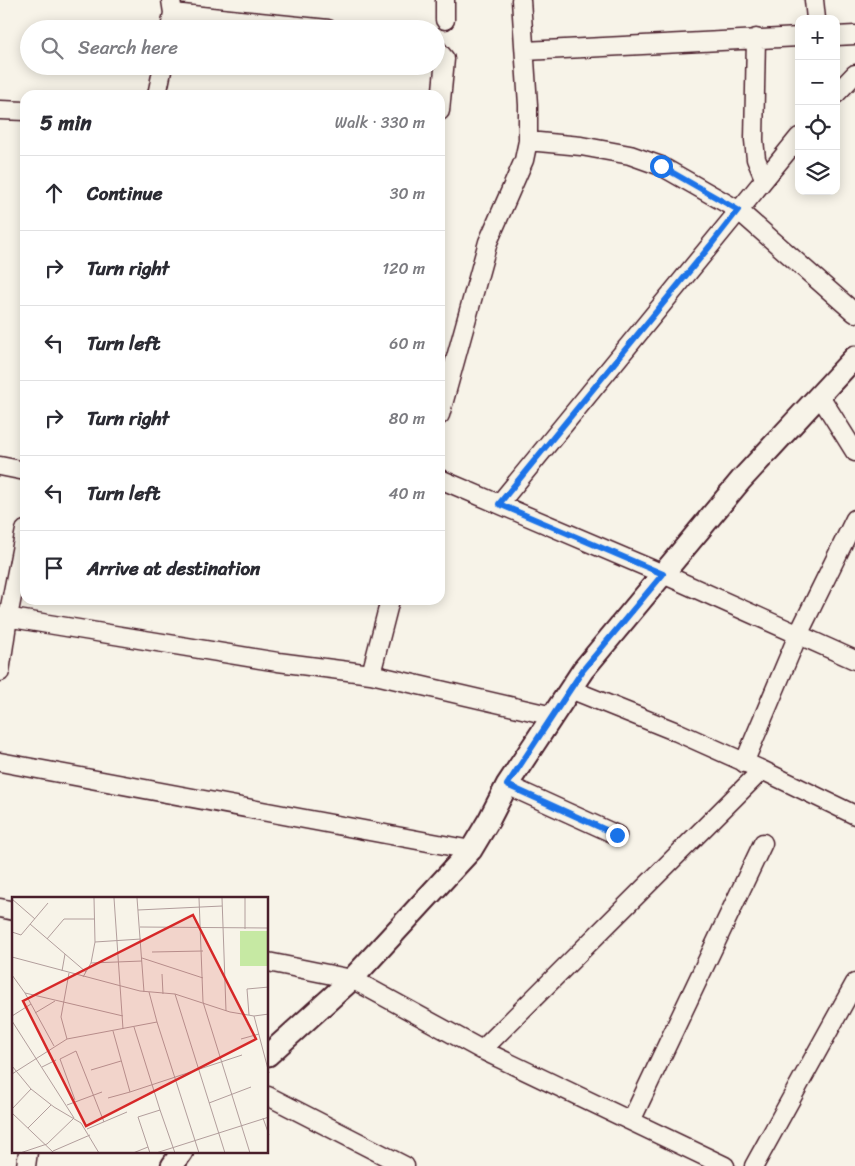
<!DOCTYPE html>
<html lang="en">
<head>
<meta charset="utf-8">
<style>
	:root { --surface:#fff; --page:#f7f7f7; --text:#2b2b33; --muted:#7c7c81; --line:#e1e1e2 }
	body { margin:0; font-family:Sriracha,sans-serif; background:var(--page); color:var(--text) }
	.controls { position:absolute; right:15px; top:15px; display:grid; overflow:hidden; border-radius:10px; box-shadow:0 2px 12px #0003 }
	.controls button { width:45px; height:45px; display:grid; place-items:center; padding:0; border:0; border-bottom:1px solid var(--line); background:var(--surface); color:var(--text); font:25px sans-serif }
	.stop { position:absolute; width:15px; height:15px; margin:-11px; border:4px solid #1a73e8; border-radius:50%; background:#fff }
	.stop.end { background:#1a73e8; border-color:#fff; box-shadow:0 1px 5px #0008 }
	.list { margin:0; padding:0; list-style:none }
	h2 { display:flex; justify-content:space-between; align-items:center; height:65px; margin:0; padding:0 20px; font-size:21px }
	h2 small { font-size:16px; font-weight:400; color:var(--muted) }
	.list li { display:grid; grid-template-columns:32px 1fr auto; gap:15px; align-items:center; box-sizing:border-box; height:75px; padding:0 20px; border-top:1px solid var(--line) }
	.list b { display:block; font-size:19px; white-space:nowrap }
	.list em { font-size:16px; font-style:normal; color:var(--muted) }
	.icon { flex:none; width:28px; height:28px; fill:none; stroke:currentColor; stroke-width:2; stroke-linecap:round; stroke-linejoin:round }
	.map { position:relative; flex:none; width:855px; height:1166px; overflow:hidden }
	.search { position:absolute; background:var(--surface); box-shadow:0 2px 12px #0003; left:20px; top:20px; width:425px; height:55px; display:flex; align-items:center; gap:12px; box-sizing:border-box; padding:0 18px; border-radius:28px; color:var(--muted); font-size:19px }
	.panel { position:absolute; background:var(--surface); box-shadow:0 2px 12px #0003; left:20px; top:90px; width:425px; height:515px; border-radius:15px }
	.map>svg:first-child { display:block }
</style>
</head>
<body>
<div class="map">
<svg width="855" height="1166" viewBox="0 0 855 1166">
	<rect width="100%" height="100%" fill="#f7f3e8"/>
	<filter id="ink" filterUnits="userSpaceOnUse"><feTurbulence type="fractalNoise" baseFrequency=".02" numOctaves="2"/><feDisplacementMap in="SourceGraphic" scale="10" xChannelSelector="R" yChannelSelector="G"/><feConvolveMatrix kernelMatrix="1 2 1 2 8 2 1 2 1" color-interpolation-filters="sRGB"/></filter>
	<g filter="url(#ink)">
		<g fill="none" stroke-linecap="round" stroke-linejoin="round">
			<!-- minor casing -->
			<g stroke="#4a1f2b" stroke-width="21">
				<path id="minor" d="M445 0V20
					M814 0 816 19
					M173 13 328 29
					M170 29 173 13 171 0
					M836 36 855 35
					M756 38 754 140 756 159 764 178
					M436 48 445 59 440 111
					M525 51 799 37
					M836 94 855 74
					M157 95 163 66
					M0 110 25 111
					M528 141 581 146 630 155 661 166 738 210 855 313
					M820 396 855 452
					M440 415 488 242 524 160 528 141V105L521 0
					M0 466 25 471
					M440 479 663 574 855 660
					M499 504 799 137
					M0 616 278 662 371 674 390 600
					M0 672 8 617 25 530
					M371 674 553 716
					M570 689 677 732 762 770 855 815
					M0 762 471 850
					M744 763 798 635 855 519
					M507 785 617 835
					M0 908 14 911
					M268 962 352 979 482 1050 725 1166
					M482 1050 762 770
					M268 1096 405 1166
					M631 1121 763 843
					M26 1166 28 1152
					M754 1166 855 983"/>
			</g>
			<!-- tertiary casing -->
			<g stroke="#4a1f2b" stroke-width="25">
				<path id="tertiary" d="M268 1055 352 979 471 850 489 820 507 785 583 670 741 480 855 357
					M172 1166 182 1152"/>
			</g>
			<!-- minor -->
			<use href="#minor" stroke="#f7f3e8" stroke-width="18"/>
			<!-- tertiary -->
			<use href="#tertiary" stroke="#f7f3e8" stroke-width="21"/>
		</g>
	</g>
	<g fill="none" stroke-linecap="round" stroke-linejoin="round" filter="url(#ink)">
		<!-- route -->
		<path stroke="#1a73e8" stroke-width="6" d="M617 835 507 785 583 670 663 574 499 504 710 246 738 210 661 166"/>
	</g>
	<!-- overview -->
	<g transform="translate(12 897)">
		<rect width="256" height="256" fill="#f7f3e8"/>
		<path d="M228 34H255L256 69H228Z" fill="#c6e9a3"/>
		<path fill="none" stroke="#b29e9c" stroke-width="1" d="M102 1 111 132M125 1 132 95M187 1 191 105 238 256M210 1 214 114M233 1V32M0 2 23 22M126 13 210 9M18 27 53 57 50 74M128 30 257 31M0 35 9 38 36 6M35 42 52 22H83M83 45 129 42M140 55 191 54M53 57 74 75M0 60 128 94 163 97 218 115 242 119 257 117M130 61 191 81M79 66 130 64M150 77 151 97M0 78 13 96 111 119M71 80 79 66 83 45 82 1M137 95 145 125M13 96 42 149M163 97 213 256M23 116 43 104M237 118 235 92 257 90M0 119 19 107M242 119 257 176M0 124 62 221 35 247 8 256M122 130 148 213 126 220 138 256M101 134 118 195 230 158M55 142 49 120 57 76M229 142 247 137M0 169 19 192 42 210 69 226 87 256M30 170 44 163M79 173 109 164M0 177 55 142 145 125 187 256M96 201 118 195M63 203 48 162 64 154 92 225M197 206 239 190M55 208 90 195M0 212 19 192M148 213 163 256M0 216 42 256M251 221 257 238M16 231 39 208M75 232 115 215M41 254 78 238M121 256 136 250M144 256 257 220"/>
		<path fill="#d62828" fill-opacity="0.15" stroke="#d62828" stroke-width="2.5" d="M181 18 244 142 74 229 11 104Z"/>
		<rect width="256" height="256" fill="none" stroke="#4a1f2b" stroke-width="2.5"/>
	</g>
</svg>
<div class="controls">
<button>+</button>
<button>−</button>
<button><svg class="icon" aria-label="locate" viewBox="0 0 24 24"><circle cx="12" cy="12" r="6"/><path d="M12 2v4M12 18v4M2 12h4M18 12h4"/></svg></button>
<button><svg class="icon" aria-label="layers" viewBox="0 0 24 24"><path d="M12 4l9 5-9 5-9-5zM3 14l9 5 9-5"/></svg></button>
</div>
<div class="stop" style="left:661px;top:166px"></div>
<div class="stop end" style="left:617px;top:835px"></div>
<div class="search"><svg class="icon" aria-label="search" viewBox="0 0 24 24"><circle cx="10" cy="10" r="6"/><path d="M15 15l6 6"/></svg>Search here</div>
<section class="panel">
<h2>5 min<small>Walk · 330 m</small></h2>
<ul class="list">
<li><svg class="icon" aria-label="ahead" viewBox="0 0 24 24"><path d="M12 20V5M6 11l6-6 6 6"/></svg><div><b>Continue</b></div><em>30 m</em></li>
<li><svg class="icon" aria-label="right" viewBox="0 0 24 24"><path d="M7 20v-9h11M14 6l5 5-5 5"/></svg><div><b>Turn right</b></div><em>120 m</em></li>
<li><svg class="icon" aria-label="left" viewBox="0 0 24 24"><path d="M17 20v-9H6M10 6l-5 5 5 5"/></svg><div><b>Turn left</b></div><em>60 m</em></li>
<li><svg class="icon" aria-label="right" viewBox="0 0 24 24"><path d="M7 20v-9h11M14 6l5 5-5 5"/></svg><div><b>Turn right</b></div><em>80 m</em></li>
<li><svg class="icon" aria-label="left" viewBox="0 0 24 24"><path d="M17 20v-9H6M10 6l-5 5 5 5"/></svg><div><b>Turn left</b></div><em>40 m</em></li>
<li><svg class="icon" aria-label="arrive" viewBox="0 0 24 24"><path d="M6 21V4h12l-3 4 3 4H6"/></svg><div><b>Arrive at destination</b></div></li>
</ul>
</section>
</div>
</body>
</html>
